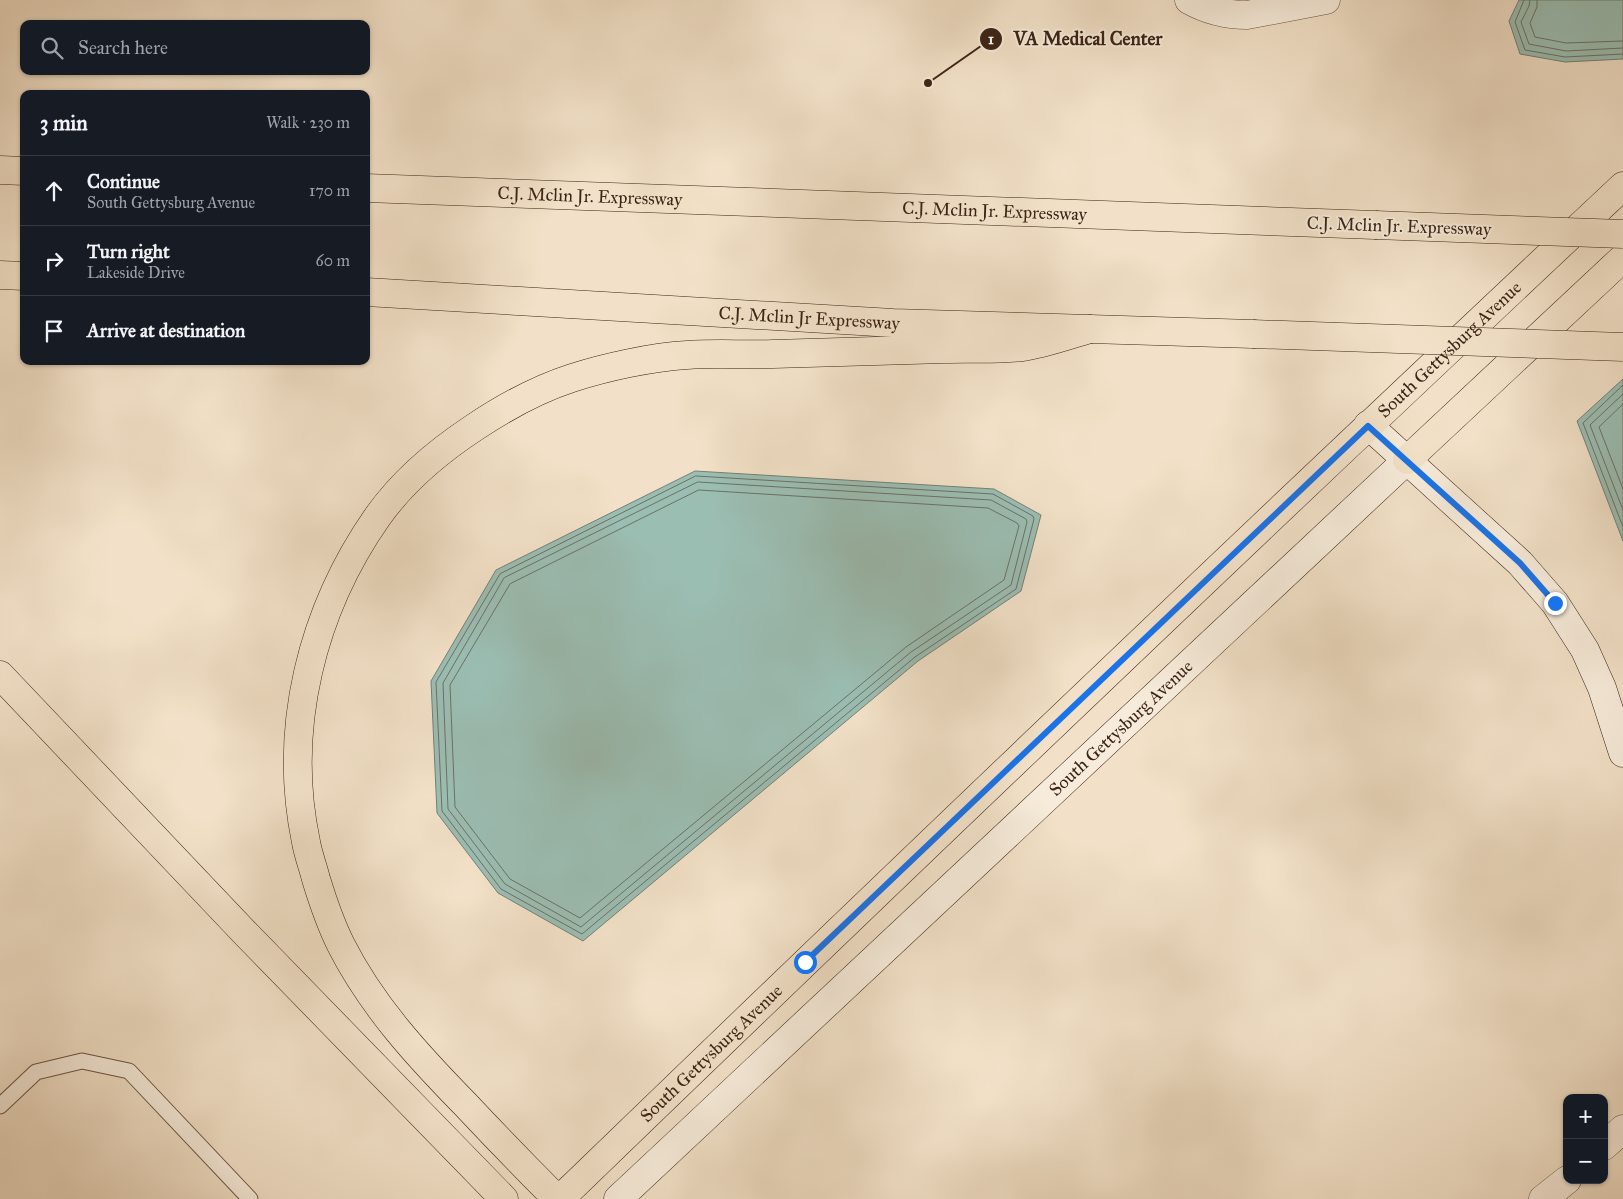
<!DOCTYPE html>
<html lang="en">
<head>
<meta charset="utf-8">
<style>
	:root { --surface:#171b24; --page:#242831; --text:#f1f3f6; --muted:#9ea1a6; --line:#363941 }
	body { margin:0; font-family:"IM FELL Great Primer",serif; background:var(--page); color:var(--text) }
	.controls { position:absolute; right:15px; bottom:15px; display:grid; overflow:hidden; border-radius:10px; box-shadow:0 1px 4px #0004 }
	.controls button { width:45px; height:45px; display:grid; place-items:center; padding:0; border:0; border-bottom:1px solid var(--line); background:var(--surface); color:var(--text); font:25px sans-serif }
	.stop { position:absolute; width:15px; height:15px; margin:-11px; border:4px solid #1a73e8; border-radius:50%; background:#fff }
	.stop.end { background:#1a73e8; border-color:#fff; box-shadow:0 1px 5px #0008 }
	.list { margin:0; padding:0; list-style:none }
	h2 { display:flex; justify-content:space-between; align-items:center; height:65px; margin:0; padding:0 20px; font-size:21px }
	h2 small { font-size:16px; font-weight:400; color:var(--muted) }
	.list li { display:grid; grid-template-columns:32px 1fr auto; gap:15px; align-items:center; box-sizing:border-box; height:70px; padding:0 20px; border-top:1px solid var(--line) }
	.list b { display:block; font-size:19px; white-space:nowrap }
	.list p { margin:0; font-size:16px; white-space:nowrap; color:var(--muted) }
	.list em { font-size:16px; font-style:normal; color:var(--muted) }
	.icon { flex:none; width:28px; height:28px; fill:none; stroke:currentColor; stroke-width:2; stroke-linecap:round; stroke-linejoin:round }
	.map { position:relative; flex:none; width:1623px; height:1199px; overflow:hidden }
	.search { position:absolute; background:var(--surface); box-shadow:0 1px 4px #0004; left:20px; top:20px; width:350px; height:55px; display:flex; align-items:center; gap:12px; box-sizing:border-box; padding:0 18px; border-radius:10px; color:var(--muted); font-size:19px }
	.panel { position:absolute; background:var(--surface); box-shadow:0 1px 4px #0004; left:20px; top:90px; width:350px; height:275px; border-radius:10px }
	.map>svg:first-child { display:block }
</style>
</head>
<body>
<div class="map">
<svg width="1623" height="1199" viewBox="0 0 1623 1199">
	<rect width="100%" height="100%" fill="#f2e1c8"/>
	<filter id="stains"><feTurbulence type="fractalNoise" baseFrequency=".004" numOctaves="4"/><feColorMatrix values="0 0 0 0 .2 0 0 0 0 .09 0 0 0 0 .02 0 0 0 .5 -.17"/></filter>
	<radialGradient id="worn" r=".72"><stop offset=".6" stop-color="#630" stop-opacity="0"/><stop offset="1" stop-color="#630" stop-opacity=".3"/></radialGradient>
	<!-- water -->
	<path fill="#9bbeb3" stroke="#758075" d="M1519 0H1623V59L1565 62 1520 54 1509 21Z
		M1623 379V541L1577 421Z
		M695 471 994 489 1041 515 1021 591 918 661 583 941 498 893 437 813 431 681 496 570Z"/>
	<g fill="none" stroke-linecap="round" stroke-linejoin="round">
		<!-- shore -->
		<path stroke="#6c7165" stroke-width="1" d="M1524 0 1515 22 1525 50 1565 57 1623 54
			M1530 0 1529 6 1521 22 1529 44 1566 51 1623 48
			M1537 0V7L1530 23 1535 37 1566 43 1623 41
			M1623 385 1583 423 1623 527
			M1623 394 1590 425 1623 510
			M1623 404 1599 427 1623 489
			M696 476 993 494 1033 516 1034 519 1016 589 915 657 582 934 501 889 442 811 436 682 500 574Z
			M698 482 991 500 1026 519 1027 522 1011 585 911 652 581 927 505 884 448 809 443 683 504 578Z
			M699 490 988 508 1017 523 1019 526 1004 580 906 647 580 918 510 879 455 807 450 685 510 584Z"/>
		<!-- lane casing -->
		<g stroke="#6a5343" stroke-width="17">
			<path id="lane" d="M0 1106 36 1072 82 1061 129 1071 250 1199"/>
		</g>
		<!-- street casing -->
		<g stroke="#6a5343" stroke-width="29">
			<path id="street" d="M1189 0C1207 10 1226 15 1247 15L1326 0
				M1604 1146 1623 1129
				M1543 1199 1567 1180"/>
		</g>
		<!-- secondary casing -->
		<g stroke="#3c2417" stroke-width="29">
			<g id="secondary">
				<path d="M1368 425 1520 563 1555 603 1585 650 1602 688 1623 753"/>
				<path id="s1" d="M618 1199 1407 460"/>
			</g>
		</g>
		<!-- primary casing -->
		<g stroke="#3c2417" stroke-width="29">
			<g id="primary">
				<path d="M1407 460 1623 258"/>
				<path id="s2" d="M560 1199C912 859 1266 521 1623 186"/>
			</g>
		</g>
		<!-- highway casing -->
		<g stroke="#3c2417" stroke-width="29">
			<g id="highway">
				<path d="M0 170 24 171"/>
				<path id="s3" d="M366 188 1375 225"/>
				<path d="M0 275 24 276"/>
				<path id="s4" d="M366 292 893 323 1253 334"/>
				<path d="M0 675 247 935 504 1199"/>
				<path d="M557 1199C526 1168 495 1136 465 1104 417 1055 372 1006 341 945 330 923 323 902 316 879 313 867 308 854 306 842 282 728 312 610 378 516 403 481 440 450 475 427 505 407 538 389 572 378 606 367 652 357 687 355 715 353 744 355 773 354 830 352 887 351 944 349 970 348 996 350 1022 347 1044 344 1068 335 1090 329"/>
			</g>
		</g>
		<!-- lane -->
		<use href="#lane" stroke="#f7ecdb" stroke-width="15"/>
		<!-- street -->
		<use href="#street" stroke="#f7ecdb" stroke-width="28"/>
		<!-- secondary -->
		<use href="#secondary" stroke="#f7ecdb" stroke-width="28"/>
		<!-- primary -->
		<use href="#primary" stroke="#f2e1c8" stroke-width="28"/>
		<!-- highway -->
		<use href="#highway" stroke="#f2e1c8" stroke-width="28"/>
		<!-- highway-bridge casing -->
		<g stroke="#3c2417" stroke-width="29" stroke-linecap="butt">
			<path id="highway-bridge" d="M1375 225 1623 234
				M1253 334 1623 347"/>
		</g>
		<!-- highway-bridge -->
		<use href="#highway-bridge" stroke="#f2e1c8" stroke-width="28"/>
	</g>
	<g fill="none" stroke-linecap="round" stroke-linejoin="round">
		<!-- route -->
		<path stroke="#1a73e8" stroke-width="6" d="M805 962 1368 426 1520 563 1555 603"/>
	</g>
	<g text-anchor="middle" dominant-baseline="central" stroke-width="4" stroke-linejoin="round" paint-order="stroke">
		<!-- street labels -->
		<g font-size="18" fill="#3c2417" stroke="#f7ecdb">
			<text stroke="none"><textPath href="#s3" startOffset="224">C.J. Mclin Jr. Expressway</textPath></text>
			<text stroke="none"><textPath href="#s3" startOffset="629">C.J. Mclin Jr. Expressway</textPath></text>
			<text transform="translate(1399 226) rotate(2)">C.J. Mclin Jr. Expressway</text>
			<text stroke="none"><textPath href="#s4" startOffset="444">C.J. Mclin Jr Expressway</textPath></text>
			<text stroke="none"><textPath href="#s2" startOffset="1230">South Gettysburg Avenue</textPath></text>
			<text stroke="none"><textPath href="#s1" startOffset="689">South Gettysburg Avenue</textPath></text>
			<text stroke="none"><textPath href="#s2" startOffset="210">South Gettysburg Avenue</textPath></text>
		</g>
	</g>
	<!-- callouts -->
	<path fill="none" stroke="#3c2417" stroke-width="2" d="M928 83L991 39"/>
	<g fill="#3c2417" stroke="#f7ecdb" stroke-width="2">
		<circle cx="928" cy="83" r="5"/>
		<circle cx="991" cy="39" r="12"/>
	</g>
	<g font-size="15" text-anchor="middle" font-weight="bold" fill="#fff">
		<text x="991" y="44">1</text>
	</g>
	<g font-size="19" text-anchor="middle" font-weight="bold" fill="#3c2417" stroke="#f7ecdb" stroke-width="4" stroke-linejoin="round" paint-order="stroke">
		<text x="1088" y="45">VA Medical Center</text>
	</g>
	<rect width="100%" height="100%" filter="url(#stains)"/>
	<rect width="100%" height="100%" fill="url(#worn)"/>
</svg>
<div class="controls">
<button>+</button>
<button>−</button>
</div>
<div class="stop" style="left:805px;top:962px"></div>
<div class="stop end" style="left:1555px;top:603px"></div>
<div class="search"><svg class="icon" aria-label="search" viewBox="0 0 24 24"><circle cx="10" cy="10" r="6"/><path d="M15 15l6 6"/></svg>Search here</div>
<section class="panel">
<h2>3 min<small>Walk · 230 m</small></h2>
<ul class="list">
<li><svg class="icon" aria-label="ahead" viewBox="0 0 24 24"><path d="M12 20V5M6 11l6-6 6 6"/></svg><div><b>Continue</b><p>South Gettysburg Avenue</p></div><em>170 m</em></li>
<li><svg class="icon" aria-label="right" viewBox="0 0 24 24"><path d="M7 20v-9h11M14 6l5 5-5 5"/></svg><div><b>Turn right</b><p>Lakeside Drive</p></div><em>60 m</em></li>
<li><svg class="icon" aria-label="arrive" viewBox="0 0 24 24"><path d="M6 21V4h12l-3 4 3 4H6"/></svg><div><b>Arrive at destination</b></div></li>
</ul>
</section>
</div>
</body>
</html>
